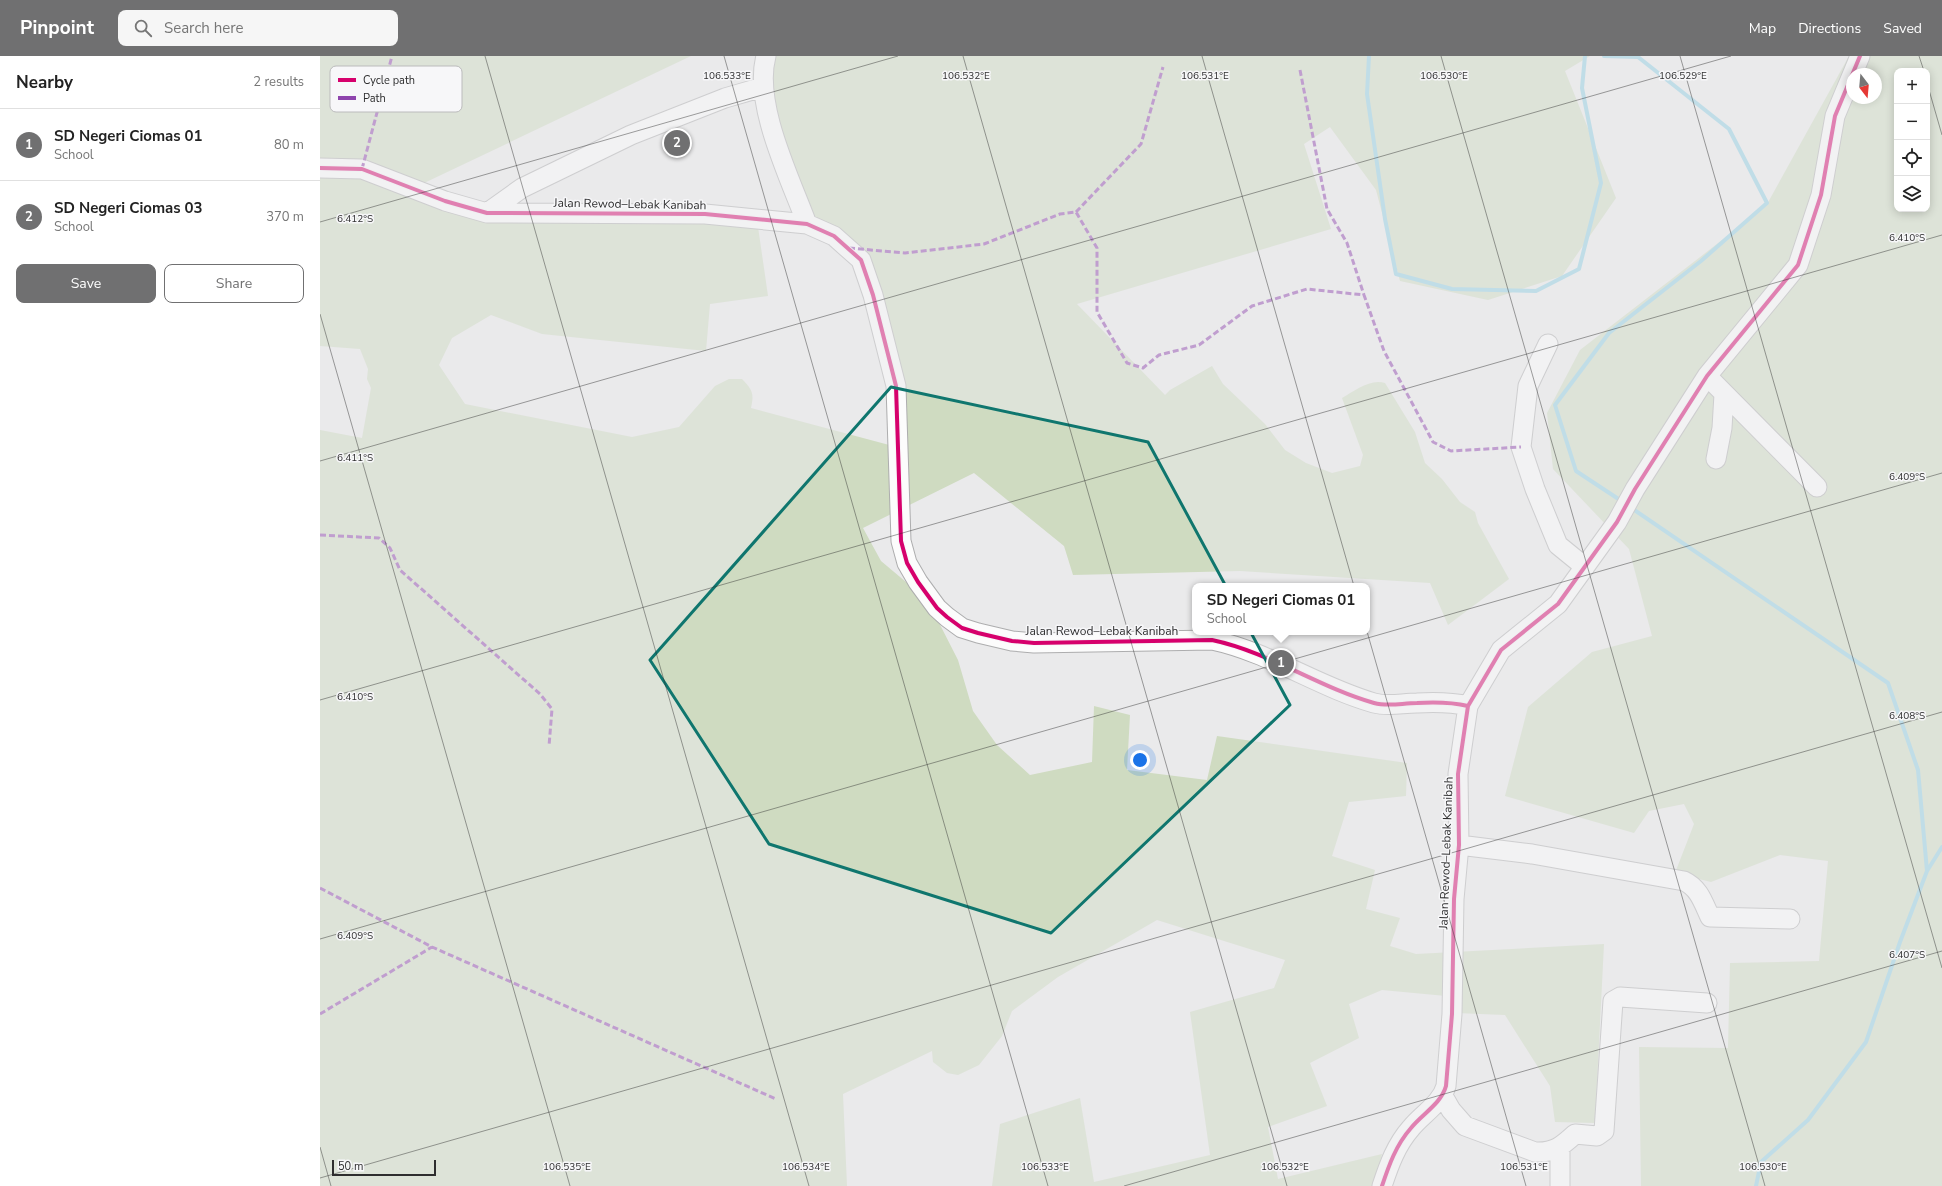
<!DOCTYPE html>
<html lang="en">
<head>
<meta charset="utf-8">
<style>
	:root { --surface:#fff; --page:#f6f6f6; --text:#222; --muted:#767676; --line:#e0e0e0; --accent:#707071 }
	body { margin:0; font-family:"Nunito Sans",sans-serif; background:var(--page); color:var(--text) }
	.controls { position:absolute; right:12px; top:12px; display:grid; overflow:hidden; border-radius:8px; box-shadow:0 2px 10px #0003 }
	.controls button { width:36px; height:36px; display:grid; place-items:center; padding:0; border:0; border-bottom:1px solid var(--line); background:var(--surface); color:var(--text); font:20px sans-serif }
	.compass { position:absolute; left:1526px; top:12px; width:36px; height:36px; border-radius:50%; background:var(--surface); box-shadow:0 2px 10px #0003; rotate:164deg }
	.scale { position:absolute; left:12px; bottom:10px; width:104px; box-sizing:border-box; padding-left:4px; border:2px solid #2e2e2f; border-top:0; font-size:11px; line-height:14px; white-space:nowrap; color:#2e2e2f; -webkit-text-stroke:3px #f7f7f9; paint-order:stroke }
	.you { position:absolute; left:820px; top:704px; width:14px; height:14px; margin:-10px; border:3px solid #fff; border-radius:50%; background:#1a73e8; box-shadow:0 0 0 6px #1a73e833 }
	.badge { display:grid; place-items:center; width:26px; height:26px; border-radius:50%; background:var(--accent); color:#fff; font-size:13px; font-weight:700 }
	.pin { position:absolute; translate:-50% -50%; border:2px solid #fff; box-shadow:0 1px 4px #0006 }
	.popup { position:absolute; left:872px; top:527px; width:178px; height:52px; box-sizing:border-box; display:grid; place-content:center; border-radius:8px; background:var(--surface); filter:drop-shadow(0 1px 3px #0005); font-size:13px; white-space:nowrap; color:var(--muted) }
	.popup b { font-size:15px; color:var(--text) }
	.popup::after { content:''; position:absolute; left:50%; top:100%; margin-left:-8px; border:8px solid transparent; border-top-color:var(--surface) }
	.list { margin:0; padding:0; list-style:none }
	h2 { display:flex; justify-content:space-between; align-items:center; height:52px; margin:0; padding:0 16px; font-size:17px }
	h2 small { font-size:13px; font-weight:400; color:var(--muted) }
	.list li { display:grid; grid-template-columns:26px 1fr auto; gap:12px; align-items:center; box-sizing:border-box; height:72px; padding:0 16px; border-top:1px solid var(--line) }
	.list b { display:block; font-size:15px; white-space:nowrap }
	.list p { margin:0; font-size:13px; white-space:nowrap; color:var(--muted) }
	.list em { font-size:13px; font-style:normal; color:var(--muted) }
	.actions { display:flex; gap:8px; padding:12px 16px }
	.actions a { flex:1; padding:9px 0; border:1px solid var(--accent); border-radius:8px; text-align:center; font-size:14px; color:var(--accent) }
	.actions .main { background:var(--accent); color:#fff }
	.icon { flex:none; width:22px; height:22px; fill:none; stroke:currentColor; stroke-width:2; stroke-linecap:round; stroke-linejoin:round }
	.map { position:relative; flex:none; width:1622px; height:1130px; overflow:hidden }
	header { display:flex; align-items:center; gap:24px; box-sizing:border-box; height:56px; padding:0 20px; background:var(--accent); color:#fff }
	header strong { font-size:19px }
	nav { display:flex; gap:22px; margin-inline-start:auto; font-size:14px }
	.search { width:280px; height:36px; background:var(--page); display:flex; align-items:center; gap:10px; box-sizing:border-box; padding:0 14px; border-radius:8px; color:var(--muted); font-size:15px }
	main { display:flex }
	aside { flex:1; background:var(--surface) }
	.map>svg:first-child { display:block }
</style>
</head>
<body>
<header>
<strong>Pinpoint</strong>
<div class="search"><svg class="icon" aria-label="search" viewBox="0 0 24 24"><circle cx="10" cy="10" r="6"/><path d="M15 15l6 6"/></svg>Search here</div>
<nav><a>Map</a><a>Directions</a><a>Saved</a></nav>
</header>
<main>
<aside>
<h2>Nearby<small>2 results</small></h2>
<ul class="list">
<li><span class="badge">1</span><div><b>SD Negeri Ciomas 01</b><p>School</p></div><em>80 m</em></li>
<li><span class="badge">2</span><div><b>SD Negeri Ciomas 03</b><p>School</p></div><em>370 m</em></li>
</ul>
<div class="actions"><a class="main">Save</a><a>Share</a></div>
</aside>
<div class="map">
<svg width="1622" height="1130" viewBox="0 0 1622 1130">
	<rect width="100%" height="100%" fill="#eaeaeb"/>
	<!-- green -->
	<path fill="#cfdbc1" fill-rule="evenodd" d="M0 0H371L102 128 155 153 437 164 448 240 390 248 386 295 222 278 171 259 132 282 119 309 145 348 312 381 359 371 395 330 409 323H422C433 334 434 338 431 352L573 390V351L540 197 488 168 442 34 444 0H1270L1245 15 1296 142 1242 220 1168 244 1080 225 1056 134 1010 71 984 88 1011 173 757 248 845 339 850 334 892 310 903 328 945 368 965 394 986 407 1012 417 1040 410 1043 399 1022 342C1034 335 1051 322 1065 327L1095 376 1105 407 1122 423 1140 446 1155 456 1158 467 1189 523 1128 569 1110 527 920 515 753 519 744 490 654 417 543 472 561 505 586 526 613 555 638 604 653 655 677 689 710 719 772 706 774 650 810 659 807 714 887 724 897 680 1087 707 1086 740 1029 746 1012 800 1055 814 1046 853 1080 862 1070 890 1096 898 1284 888 1275 1067 1235 1066 1230 1030 1185 959 1136 957 1126 940 1062 934 1029 948 1039 982 990 1007 1007 1050 948 1071 958 1123 1062 1098 1054 1130H672L680 1068 760 1042 774 1126 890 1099 870 956 954 932 965 904 837 864 738 921 692 955 682 980 659 1009 638 1019 627 1017 613 1006 612 995 523 1038 527 1130H0V374L42 382 51 332 47 323 48 313 40 293 0 290Z
		M1529 0H1622V1130H1321L1319 991 1408 992 1410 907 1499 905 1508 805 1460 799 1391 826 1355 817 1374 768 1364 748 1329 755 1314 777 1185 740 1208 651 1272 596 1332 580 1309 493 1233 413 1227 357 1260 294 1446 150ZM1577 15H1607V153H1577ZM1532 18H1556V42H1532Z"/>
	<g fill="none" stroke-linecap="round" stroke-linejoin="round">
		<!-- stream -->
		<path stroke="#8fcee3" stroke-width="4" d="M1049 0 1047 38 1065 163 1076 218 1132 233 1216 235 1259 213 1281 127 1262 32 1265 0
			M1284 0 1318 1 1409 73 1447 147 1381 205 1289 277 1235 349 1256 415 1303 446
			M1310 451 1568 627 1598 714 1607 815
			M1436 1130 1441 1106 1488 1064 1546 986 1580 886 1607 815 1622 791"/>
		<!-- minor casing -->
		<g stroke="#adadae" stroke-width="21">
			<path id="minor" d="M446 0C433 48 470 122 487 168
				M0 112 42 113 125 145 167 157 385 158 487 168 514 180 541 204 553 239 576 330 581 485 587 507 598 526 617 552 627 561 642 572 658 577 692 585 714 587 892 584C949 596 998 631 1054 647 1069 651 1082 647 1097 647 1114 646 1131 646 1148 650L1138 718 1139 789 1134 843 1132 958 1126 1030C1121 1048 1102 1058 1091 1072 1076 1089 1069 1109 1062 1130
				M167 157 202 132 311 79 405 42 443 31
				M1228 288 1208 330 1201 391 1215 433 1238 489 1265 511
				M1387 320 1497 431
				M1396 403 1402 372 1404 338
				M1148 650 1181 594 1238 548 1297 466 1315 433 1387 320 1478 209 1501 139 1515 60 1540 0
				M1139 789 1212 798 1364 825C1379 832 1383 846 1390 861L1470 863
				M1123 1040 1131 1054 1145 1070 1215 1096C1234 1097 1242 1090 1255 1078L1277 1080 1284 1075 1293 945 1300 941 1387 947
				M1240 1130V1092"/>
		</g>
		<!-- minor -->
		<use href="#minor" stroke="#fcfcfc" stroke-width="19"/>
		<!-- quiet -->
		<path stroke="#8e44ad" stroke-width="3" stroke-dasharray="6 3" stroke-linecap="butt" d="M980 14 1007 153 1027 187 1044 239
			M42 113 72 0
			M756 156 821 88 843 11
			M529 192 585 197 664 188 740 158 756 156 777 192V256L807 307 823 312 839 299 879 289 932 250 987 233 1044 239 1064 295 1113 386 1131 395 1201 391
			M0 479 59 482 70 492 80 514 220 638 232 653 229 690
			M0 832 112 891 456 1043
			M0 958 112 891"/>
		<!-- cycleway casing -->
		<g stroke="#f7f7f9" stroke-width="6">
			<path id="cycleway" d="M0 112 42 113 125 145 167 157 385 158 487 168 514 180 541 204 553 239 576 330 581 485 587 507 598 526 617 552 627 561 642 572 658 577 692 585 714 587 892 584C949 596 998 631 1054 647 1069 651 1082 647 1097 647 1114 646 1131 646 1148 650L1138 718 1139 789 1134 843 1132 958 1126 1030C1121 1048 1102 1058 1091 1072 1076 1089 1069 1109 1062 1130
				M1148 650 1181 594 1238 548 1297 466 1315 433 1387 320 1478 209 1501 139 1515 60 1540 0"/>
		</g>
		<!-- cycleway -->
		<use href="#cycleway" stroke="#d6006c" stroke-width="4"/>
	</g>
	<!-- marked area -->
	<path d="M0 0H1622V1130H0ZM571 331 828 386 970 649 731 877 449 788 330 604Z" fill="#eaeaeb" fill-opacity=".55" fill-rule="evenodd"/>
	<path fill="none" stroke="#0f766e" stroke-width="3" stroke-linejoin="round" d="M571 331 828 386 970 649 731 877 449 788 330 604Z"/>
	<!-- ticks -->
	<path fill="none" stroke="#2e2e2f" stroke-width="1" stroke-opacity="0.45" d="M165 0 489 1130M404 0 728 1130M643 0 967 1130M882 0 1206 1130M1121 0 1445 1130M1360 0 1622 912M1599 0 1604 15M1607 27 1622 79M0 166 578 0M0 258 250 1130M0 405 1411 0M0 644 1622 179M0 883 1622 417M0 1091 11 1130M0 1122 1622 656M804 1130 1622 895"/>
	<g text-anchor="middle" dominant-baseline="central" stroke-width="3" stroke-linejoin="round" paint-order="stroke">
		<!-- street labels -->
		<g font-size="12" fill="#2e2e2f" stroke="#f7f7f9">
			<text transform="translate(310 148) rotate(1)">Jalan Rewod–Lebak Kanibah</text>
			<text x="782" y="575">Jalan Rewod–Lebak Kanibah</text>
			<text transform="translate(1126 797) rotate(-88)">Jalan Rewod–Lebak Kanibah</text>
		</g>
	</g>
	<!-- legend -->
	<rect x="10" y="10" width="132" height="46" rx="6" fill="#f7f7f9" stroke="#bbbbbc" stroke-width="1"/>
	<rect x="18" y="22" width="18" height="4" fill="#d6006c"/>
	<rect x="18" y="40" width="18" height="4" fill="#8e44ad"/>
	<g font-size="11" fill="#2e2e2f">
		<text x="43" y="28">Cycle path</text>
		<text x="43" y="46">Path</text>
	</g>
	<g font-size="10" text-anchor="middle" fill="#2e2e2f" stroke="#f7f7f9" stroke-width="3" stroke-linejoin="round" paint-order="stroke">
		<text x="407" y="23">106.533°E</text>
		<text x="646" y="23">106.532°E</text>
		<text x="885" y="23">106.531°E</text>
		<text x="1124" y="23">106.530°E</text>
		<text x="1363" y="23">106.529°E</text>
		<text x="35" y="166">6.412°S</text>
		<text x="1587" y="185">6.410°S</text>
		<text x="35" y="405">6.411°S</text>
		<text x="1587" y="424">6.409°S</text>
		<text x="35" y="644">6.410°S</text>
		<text x="1587" y="663">6.408°S</text>
		<text x="35" y="883">6.409°S</text>
		<text x="1587" y="902">6.407°S</text>
		<text x="247" y="1114">106.535°E</text>
		<text x="486" y="1114">106.534°E</text>
		<text x="725" y="1114">106.533°E</text>
		<text x="965" y="1114">106.532°E</text>
		<text x="1204" y="1114">106.531°E</text>
		<text x="1443" y="1114">106.530°E</text>
	</g>
</svg>
<div class="controls">
<button>+</button>
<button>−</button>
<button><svg class="icon" aria-label="locate" viewBox="0 0 24 24"><circle cx="12" cy="12" r="6"/><path d="M12 2v4M12 18v4M2 12h4M18 12h4"/></svg></button>
<button><svg class="icon" aria-label="layers" viewBox="0 0 24 24"><path d="M12 4l9 5-9 5-9-5zM3 14l9 5 9-5"/></svg></button>
</div>
<svg class="compass" viewBox="-18 -18 36 36"><path d="M0-13l5 13h-10z" fill="#e53935"/><path d="M0 13l5-13h-10z" fill="#767676"/></svg>
<div class="scale">50 m</div>
<div class="you"></div>
<div class="pin badge" style="left:961px;top:607px">1</div>
<div class="popup"><b>SD Negeri Ciomas 01</b>School</div>
<div class="pin badge" style="left:357px;top:87px">2</div>
</div>
</main>
</body>
</html>
